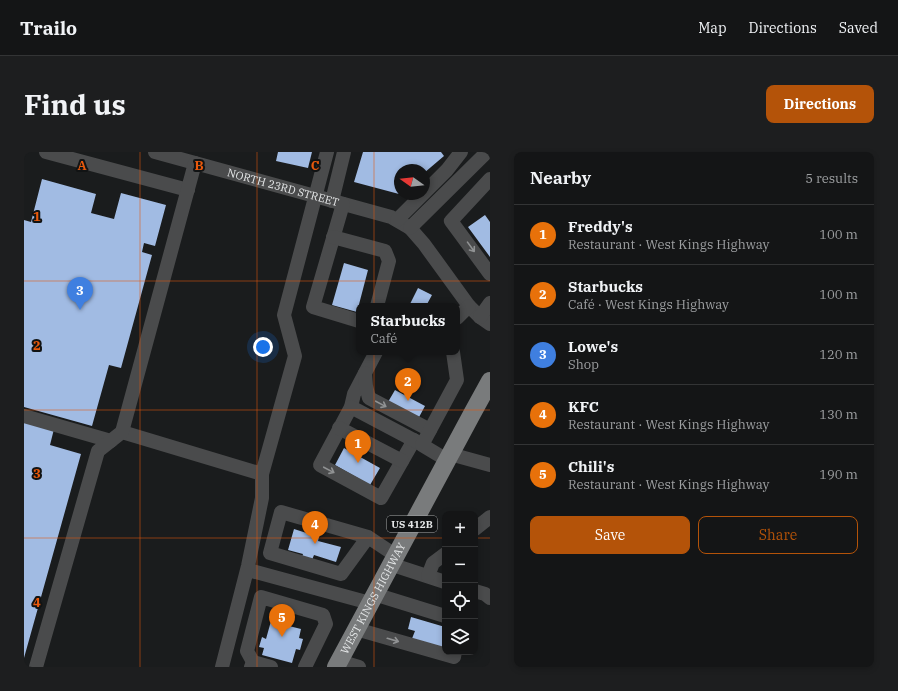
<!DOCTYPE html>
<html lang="en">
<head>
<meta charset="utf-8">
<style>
	:root { --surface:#141516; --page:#1d1e1f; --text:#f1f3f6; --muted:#9d9fa1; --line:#333435; --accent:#b45309 }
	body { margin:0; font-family:"IBM Plex Serif",serif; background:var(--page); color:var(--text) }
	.controls { position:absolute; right:12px; bottom:12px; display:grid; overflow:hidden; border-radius:8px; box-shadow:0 2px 6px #0003 }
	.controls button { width:36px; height:36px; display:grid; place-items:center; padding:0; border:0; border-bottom:1px solid var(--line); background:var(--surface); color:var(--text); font:20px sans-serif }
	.compass { position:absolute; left:370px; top:12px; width:36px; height:36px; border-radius:50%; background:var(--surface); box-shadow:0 2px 6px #0003; rotate:285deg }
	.you { position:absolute; left:239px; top:195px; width:14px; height:14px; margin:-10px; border:3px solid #fff; border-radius:50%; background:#1a73e8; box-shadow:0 0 0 6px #1a73e833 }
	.badge { display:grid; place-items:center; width:26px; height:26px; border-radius:50%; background:var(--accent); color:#fff; font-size:13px; font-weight:700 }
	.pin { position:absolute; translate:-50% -33px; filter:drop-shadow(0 1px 2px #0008) }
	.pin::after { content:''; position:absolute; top:21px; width:14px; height:12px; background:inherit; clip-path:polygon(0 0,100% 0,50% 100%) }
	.popup { position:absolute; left:332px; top:151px; width:104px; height:52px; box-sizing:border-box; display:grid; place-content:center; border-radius:8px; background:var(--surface); filter:drop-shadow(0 1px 3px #0005); font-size:13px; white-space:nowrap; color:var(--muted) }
	.popup b { font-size:15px; color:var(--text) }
	.popup::after { content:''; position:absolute; left:50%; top:100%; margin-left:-8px; border:8px solid transparent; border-top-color:var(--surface) }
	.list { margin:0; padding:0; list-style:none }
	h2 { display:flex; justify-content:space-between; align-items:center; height:52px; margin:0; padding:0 16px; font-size:17px }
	h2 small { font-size:13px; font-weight:400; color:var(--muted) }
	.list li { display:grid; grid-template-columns:26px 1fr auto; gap:12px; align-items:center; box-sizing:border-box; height:60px; padding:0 16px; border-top:1px solid var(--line) }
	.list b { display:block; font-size:15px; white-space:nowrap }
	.list p { margin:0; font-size:13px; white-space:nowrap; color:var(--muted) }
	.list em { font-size:13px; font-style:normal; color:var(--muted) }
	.actions { display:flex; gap:8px; padding:12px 16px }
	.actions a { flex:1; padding:9px 0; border:1px solid var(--accent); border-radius:8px; text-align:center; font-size:14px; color:var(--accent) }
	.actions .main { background:var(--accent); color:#fff }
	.icon { flex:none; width:22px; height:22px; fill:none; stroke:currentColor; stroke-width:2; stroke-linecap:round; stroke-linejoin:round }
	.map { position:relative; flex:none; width:466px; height:515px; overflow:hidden; border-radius:8px }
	header { display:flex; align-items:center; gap:24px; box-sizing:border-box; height:56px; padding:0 20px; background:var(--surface); border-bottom:1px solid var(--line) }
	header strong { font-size:19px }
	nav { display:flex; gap:22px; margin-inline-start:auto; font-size:14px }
	.intro { display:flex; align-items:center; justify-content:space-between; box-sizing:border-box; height:96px; padding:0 24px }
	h1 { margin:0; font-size:28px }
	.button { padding:10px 18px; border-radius:8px; background:var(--accent); color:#fff; font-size:14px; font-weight:700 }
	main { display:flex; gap:24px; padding:0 24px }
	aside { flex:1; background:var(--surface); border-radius:8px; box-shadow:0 2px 6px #0003 }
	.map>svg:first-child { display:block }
</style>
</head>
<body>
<header>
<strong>Trailo</strong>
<nav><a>Map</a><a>Directions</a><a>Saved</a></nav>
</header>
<div class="intro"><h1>Find us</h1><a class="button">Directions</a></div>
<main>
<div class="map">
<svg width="466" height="515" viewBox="0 0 466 515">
	<rect width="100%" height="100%" fill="#1a1c1d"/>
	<!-- building -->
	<path fill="#a1bbe3" d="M254 0H288L284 16 252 9Z
		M339 0H417L420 4 400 21V18H376V42H375L330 30Z
		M18 27 72 42 67 61 90 67 97 41 142 53 131 94 120 91 118 100 128 103 97 216 85 213 68 274 0 255V68L7 70Z
		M461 63 466 70V105L444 75Z
		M320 111 344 118 333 160 308 153Z
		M394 136 408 143 402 154H385Z
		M371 238 401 254 394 267 364 250Z
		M0 269 30 277 26 293 57 302 0 506Z
		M320 296 356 316 346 333 311 313Z
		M270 377 295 385 294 389 317 395 312 410 290 403 288 408 278 405 279 402 264 398Z
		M257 465 263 467 261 473 277 477 275 486 279 487 276 498 272 497 268 511 238 503 240 496 235 495 238 485 242 487 247 469 256 471Z
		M387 465 421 475V500L387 489 391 479 384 477Z"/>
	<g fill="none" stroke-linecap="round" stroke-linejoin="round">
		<!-- minor -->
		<g stroke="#4a4b4c" stroke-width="14">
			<path d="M22 0 164 38"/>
			<path id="s1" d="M131 0 367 65 386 76 400 92 445 154 456 165 466 172"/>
			<path d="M466 27 427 69 466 122"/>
			<path d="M400 41 423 18 437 0"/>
			<path d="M308 49 320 0"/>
			<path d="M319 52 289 155 335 169"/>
			<path d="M373 68 399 42"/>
			<path d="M386 76 463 0"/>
			<path d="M309 85 361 99 365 109 353 154"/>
			<path d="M456 165 466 151"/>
			<path d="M433 166 445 154"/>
			<path d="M352 200 330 242 327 255 296 313 357 346 390 288"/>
			<path d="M341 221 342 234 345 246 406 278"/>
			<path d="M327 255 397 292"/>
			<path d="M0 264 87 289"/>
			<path d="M315 276 378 309"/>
			<path d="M98 280 238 322"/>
			<path d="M426 302 466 313"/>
			<path d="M423 308 398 293 433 228 429 200"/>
			<path d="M451 377 466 365"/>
			<path d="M344 385 317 422 246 401 257 360 344 385 371 403"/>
			<path d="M366 412 421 430"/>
			<path d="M224 418 346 451"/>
			<path d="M404 424 409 411 421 402"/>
			<path d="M451 439 461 442 466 446"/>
			<path d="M350 442 421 464"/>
			<path d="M332 477 430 505 431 500"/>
			<path d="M315 509 335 515"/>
			<path d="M229 510 223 499 237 445 299 463 302 472 281 515"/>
			<path d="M12 515 74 299 98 280 171 11"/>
			<path d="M198 515 224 414 238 346V322L271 204 260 163 303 0"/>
			<path d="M227 515 229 510 247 515"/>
		</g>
		<!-- major -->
		<path stroke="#797b7c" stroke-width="18" id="s2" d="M312 515 449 260 466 229"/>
	</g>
	<!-- one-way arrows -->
	<defs><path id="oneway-shaft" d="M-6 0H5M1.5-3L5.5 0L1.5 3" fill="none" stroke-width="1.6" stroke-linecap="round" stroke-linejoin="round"/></defs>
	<g stroke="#909293">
		<use href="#oneway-shaft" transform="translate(447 95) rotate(54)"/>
		<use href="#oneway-shaft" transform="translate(357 252) rotate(28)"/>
		<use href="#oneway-shaft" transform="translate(305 318) rotate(28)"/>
		<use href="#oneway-shaft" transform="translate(369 488) rotate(16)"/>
	</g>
	<!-- grid -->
	<path fill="none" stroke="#e8590c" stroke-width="1" stroke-opacity="0.55" d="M116 0V515M233 0V515M350 0V515M0 129H466M0 258H466M0 386H421M451 386H466"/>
	<g text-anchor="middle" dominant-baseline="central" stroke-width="4" stroke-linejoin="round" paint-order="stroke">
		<!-- shield labels -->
		<rect fill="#111314" stroke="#a6a8a9" stroke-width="1" x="363" y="364" width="50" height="16" rx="3"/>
		<g font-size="10" font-weight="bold" fill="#e6e8e9">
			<text x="388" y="372">US 412B</text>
		</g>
		<!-- street labels -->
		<g font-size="11" fill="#e6e8e9" stroke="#111314">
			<text stroke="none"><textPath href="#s1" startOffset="133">NORTH 23RD STREET</textPath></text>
			<text stroke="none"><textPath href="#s2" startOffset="78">WEST KINGS HIGHWAY</textPath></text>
		</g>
	</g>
	<g font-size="13" text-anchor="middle" font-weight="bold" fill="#e8590c" stroke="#111314" stroke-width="4" stroke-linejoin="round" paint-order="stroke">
		<text x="58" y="18">A</text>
		<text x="175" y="18">B</text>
		<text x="291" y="18">C</text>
		<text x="13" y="69">1</text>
		<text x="13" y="198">2</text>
		<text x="13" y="326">3</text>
		<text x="13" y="455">4</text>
	</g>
</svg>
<div class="controls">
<button>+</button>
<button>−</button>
<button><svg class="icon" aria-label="locate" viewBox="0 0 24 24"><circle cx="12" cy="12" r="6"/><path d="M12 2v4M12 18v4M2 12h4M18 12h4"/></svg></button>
<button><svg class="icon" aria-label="layers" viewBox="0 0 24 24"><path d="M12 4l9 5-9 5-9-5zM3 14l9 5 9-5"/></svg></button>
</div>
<svg class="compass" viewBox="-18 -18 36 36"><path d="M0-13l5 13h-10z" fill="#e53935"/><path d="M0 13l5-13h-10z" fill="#9d9fa1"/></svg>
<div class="you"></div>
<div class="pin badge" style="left:334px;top:311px;background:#e8710a">1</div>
<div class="pin badge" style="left:384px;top:249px;background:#e8710a">2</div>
<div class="popup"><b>Starbucks</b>Café</div>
<div class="pin badge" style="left:56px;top:158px;background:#3f7fe0">3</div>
<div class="pin badge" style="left:291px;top:392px;background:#e8710a">4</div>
<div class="pin badge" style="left:258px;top:485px;background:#e8710a">5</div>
</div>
<aside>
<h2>Nearby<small>5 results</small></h2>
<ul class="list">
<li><span class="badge" style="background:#e8710a">1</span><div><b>Freddy's</b><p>Restaurant · West Kings Highway</p></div><em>100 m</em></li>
<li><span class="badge" style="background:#e8710a">2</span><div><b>Starbucks</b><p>Café · West Kings Highway</p></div><em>100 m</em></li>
<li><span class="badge" style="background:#3f7fe0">3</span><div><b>Lowe's</b><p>Shop</p></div><em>120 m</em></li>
<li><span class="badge" style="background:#e8710a">4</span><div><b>KFC</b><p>Restaurant · West Kings Highway</p></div><em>130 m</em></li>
<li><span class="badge" style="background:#e8710a">5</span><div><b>Chili's</b><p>Restaurant · West Kings Highway</p></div><em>190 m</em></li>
</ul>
<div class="actions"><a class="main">Save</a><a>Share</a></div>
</aside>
</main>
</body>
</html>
